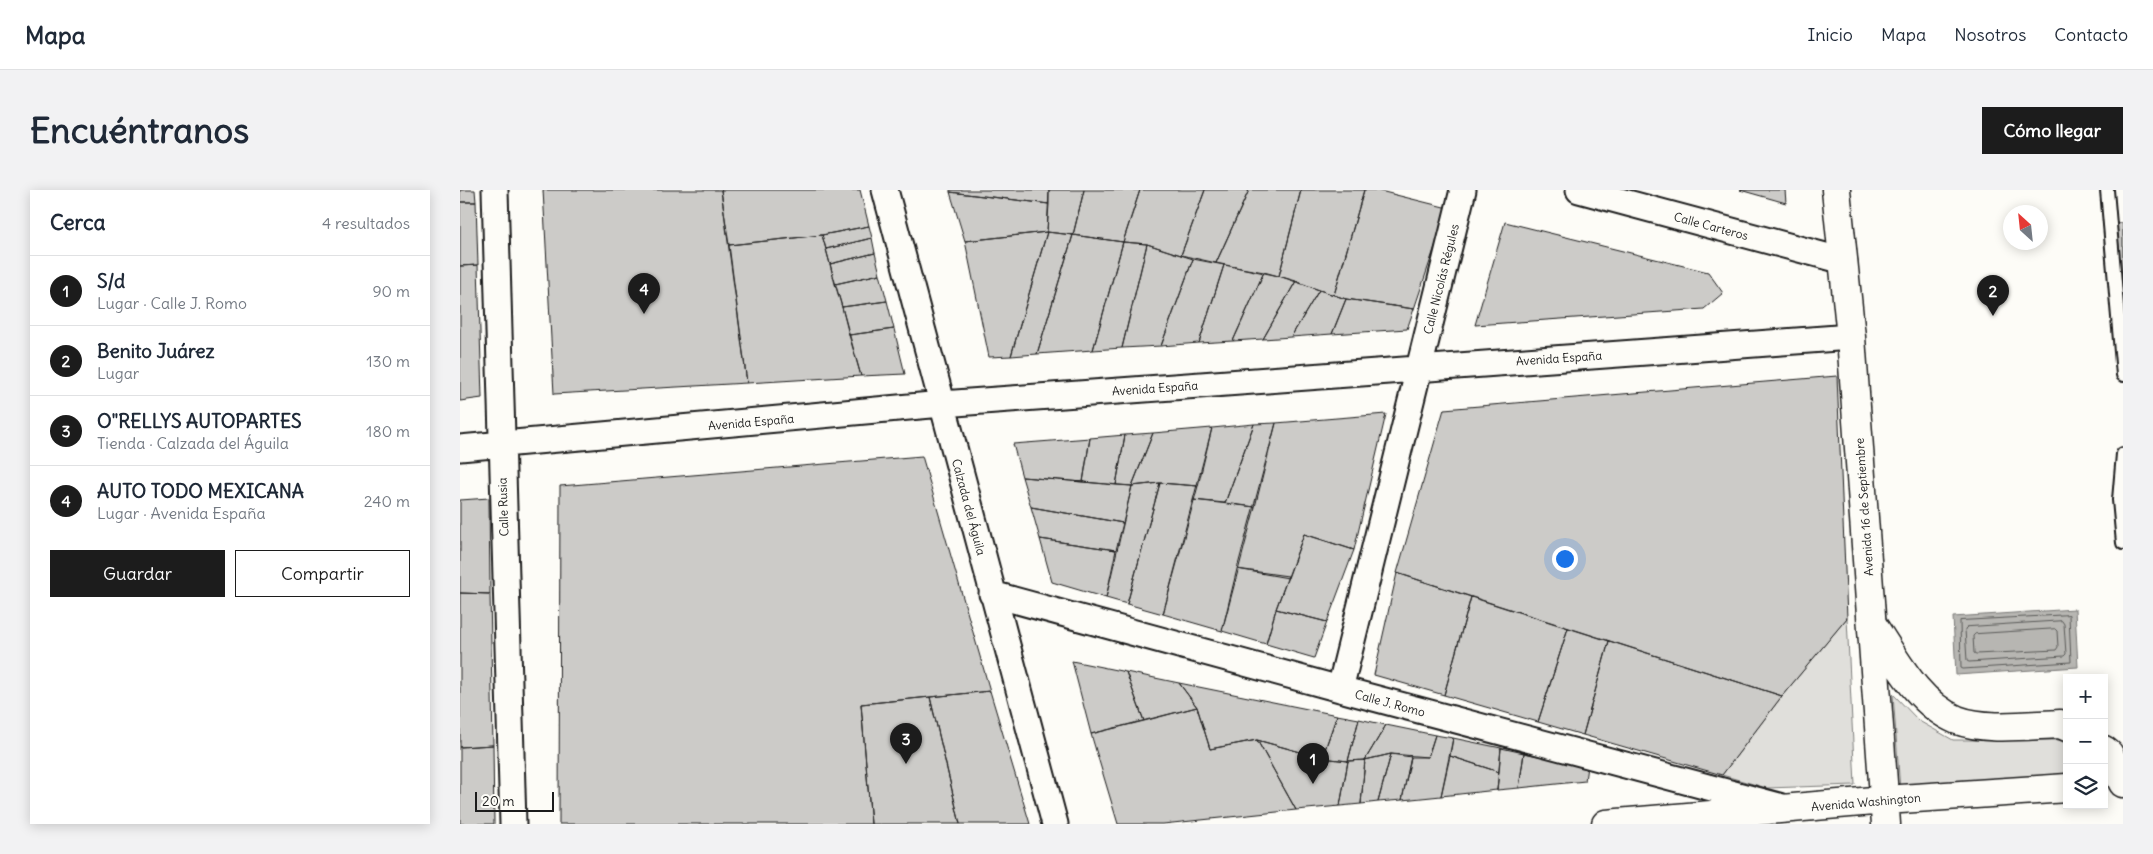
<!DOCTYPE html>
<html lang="es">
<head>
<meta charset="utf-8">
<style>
	:root { --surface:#fff; --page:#f2f2f3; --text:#1f2937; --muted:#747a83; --line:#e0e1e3; --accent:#1c1c1c }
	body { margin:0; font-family:Delius,sans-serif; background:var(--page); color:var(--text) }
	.controls { position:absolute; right:15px; bottom:15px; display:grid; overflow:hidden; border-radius:0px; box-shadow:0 2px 12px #0003 }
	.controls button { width:45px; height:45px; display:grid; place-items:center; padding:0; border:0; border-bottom:1px solid var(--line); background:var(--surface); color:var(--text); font:25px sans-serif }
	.compass { position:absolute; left:1543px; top:15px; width:45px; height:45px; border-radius:50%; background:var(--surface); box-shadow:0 2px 12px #0003; rotate:333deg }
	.scale { position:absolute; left:15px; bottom:12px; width:79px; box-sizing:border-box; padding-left:5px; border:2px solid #1c1c1c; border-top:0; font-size:14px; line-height:18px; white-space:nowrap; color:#1c1c1c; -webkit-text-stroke:4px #fdfcf7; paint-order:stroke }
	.you { position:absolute; left:1104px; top:368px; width:18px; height:18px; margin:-12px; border:4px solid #fff; border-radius:50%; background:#1a73e8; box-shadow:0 0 0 8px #1a73e833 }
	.badge { display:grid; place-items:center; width:32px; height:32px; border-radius:50%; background:var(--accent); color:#fff; font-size:16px; font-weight:700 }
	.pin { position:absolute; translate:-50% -41px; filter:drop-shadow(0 1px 2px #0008) }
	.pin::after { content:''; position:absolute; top:26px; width:18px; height:15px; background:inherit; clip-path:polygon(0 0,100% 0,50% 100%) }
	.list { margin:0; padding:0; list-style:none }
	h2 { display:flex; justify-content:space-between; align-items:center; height:65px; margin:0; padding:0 20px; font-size:21px }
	h2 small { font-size:16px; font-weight:400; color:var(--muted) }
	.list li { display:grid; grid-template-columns:32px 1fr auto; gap:15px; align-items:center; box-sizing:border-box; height:70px; padding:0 20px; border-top:1px solid var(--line) }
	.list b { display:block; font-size:19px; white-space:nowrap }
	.list p { margin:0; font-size:16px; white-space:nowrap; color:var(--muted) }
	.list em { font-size:16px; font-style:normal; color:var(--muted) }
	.actions { display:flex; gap:10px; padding:15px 20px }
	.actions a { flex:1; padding:11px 0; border:1px solid var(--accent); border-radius:0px; text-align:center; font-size:18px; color:var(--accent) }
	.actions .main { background:var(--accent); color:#fff }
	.icon { flex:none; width:28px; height:28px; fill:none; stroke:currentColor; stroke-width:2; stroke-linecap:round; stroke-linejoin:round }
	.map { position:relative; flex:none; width:1663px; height:634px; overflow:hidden; border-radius:0px }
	header { display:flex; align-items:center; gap:30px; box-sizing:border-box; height:70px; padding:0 25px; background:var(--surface); border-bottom:1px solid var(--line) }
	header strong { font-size:24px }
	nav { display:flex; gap:28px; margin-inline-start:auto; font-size:18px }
	.intro { display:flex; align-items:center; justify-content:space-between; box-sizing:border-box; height:120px; padding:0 30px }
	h1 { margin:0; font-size:35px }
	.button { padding:12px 22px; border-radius:0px; background:var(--accent); color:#fff; font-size:18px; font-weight:700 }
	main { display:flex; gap:30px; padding:0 30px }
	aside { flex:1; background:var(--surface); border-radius:0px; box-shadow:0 2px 12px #0003 }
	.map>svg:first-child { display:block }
</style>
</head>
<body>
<header>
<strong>Mapa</strong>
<nav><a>Inicio</a><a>Mapa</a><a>Nosotros</a><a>Contacto</a></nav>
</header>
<div class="intro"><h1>Encuéntranos</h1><a class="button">Cómo llegar</a></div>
<main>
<aside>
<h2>Cerca<small>4 resultados</small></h2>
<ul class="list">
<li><span class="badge">1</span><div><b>S/d</b><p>Lugar · Calle J. Romo</p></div><em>90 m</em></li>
<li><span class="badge">2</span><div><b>Benito Juárez</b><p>Lugar</p></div><em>130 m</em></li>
<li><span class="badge">3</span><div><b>O&quot;RELLYS AUTOPARTES</b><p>Tienda · Calzada del Águila</p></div><em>180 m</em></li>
<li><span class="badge">4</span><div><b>AUTO TODO MEXICANA</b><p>Lugar · Avenida España</p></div><em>240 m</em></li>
</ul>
<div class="actions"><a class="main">Guardar</a><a>Compartir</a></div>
</aside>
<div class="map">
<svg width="1663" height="634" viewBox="0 0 1663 634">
	<rect width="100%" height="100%" fill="#fdfcf7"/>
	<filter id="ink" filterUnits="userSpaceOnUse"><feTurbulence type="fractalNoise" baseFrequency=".02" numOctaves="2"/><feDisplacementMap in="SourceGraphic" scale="10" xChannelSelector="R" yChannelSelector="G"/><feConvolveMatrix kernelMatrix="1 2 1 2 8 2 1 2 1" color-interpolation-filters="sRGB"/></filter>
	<g filter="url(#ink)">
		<!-- green -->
		<path fill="#e0dfdb" stroke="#7e7e7c" d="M1387 428 1395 595 1307 598 1262 585 1322 506Z
			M1433 504 1459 531 1493 550H1599L1607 554V584L1440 599Z"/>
		<!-- water -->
		<path fill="#b7b6b2" stroke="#797876" d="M1615 419 1618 477 1496 485 1493 427Z"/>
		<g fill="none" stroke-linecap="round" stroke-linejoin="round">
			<!-- shore -->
			<path stroke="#5a5a58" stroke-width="1" d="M1609 425 1611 472 1503 479 1501 478 1500 431Z
				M1602 431 1604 434 1606 464 1604 466 1509 472 1507 471 1505 439 1507 437Z
				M1595 439 1597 441 1598 457 1596 460 1516 464 1514 463 1513 446 1515 444Z"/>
		</g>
		<!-- building -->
		<path fill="#cccbc8" stroke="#1c1c1c" d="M0 0H15L16 12H0Z
			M83 0H261L287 193 94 204Z
			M261 0H400L409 36 362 45 269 55Z
			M490 0H589V14L490 2Z
			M589 0H624L613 45 587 42Z
			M624 0H680L663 52 613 45Z
			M680 0H745L721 65 687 54 663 52Z
			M745 0H789L756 73 721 65Z
			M789 0H841L819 86 756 73Z
			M841 0H904L874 105 819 86Z
			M904 0H916L988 18 954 119 886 109 874 105Z
			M1280 0H1325L1326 13Z
			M490 2 589 14 587 42 505 51Z
			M0 12H16L18 75 0 76Z
			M1045 32 1248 82 1263 103 1244 119 1015 135Z
			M1657 33H1663V109Z
			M409 36 412 48 366 59 362 45Z
			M587 42 613 45 577 164 551 166Z
			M587 42 551 166 529 167 505 51Z
			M362 45 401 186 287 193 269 55Z
			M613 45 663 52 633 160 577 164Z
			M412 48 415 63 370 74 366 59Z
			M663 52 687 54 662 158 633 160Z
			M687 54 733 69 701 156 662 158Z
			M415 63 420 84 375 94 370 74Z
			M733 69 764 75 739 153 701 156Z
			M18 75 22 208 0 211V76Z
			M764 75 804 82 773 151 739 153Z
			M804 82 836 91 803 149 773 151Z
			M420 84 427 111 382 117 375 94Z
			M836 91 859 100 831 147 803 149Z
			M859 100 886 109 872 144 831 147Z
			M886 109 954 119 947 139 872 144Z
			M427 111 434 139 389 145 382 117Z
			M434 139 445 184 401 186 389 145Z
			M1377 186 1387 428 1322 506 937 383 984 219Z
			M926 224 894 360 844 344 828 388 777 379 816 233Z
			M816 233 795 317 765 313 794 234Z
			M794 234 765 313 733 310 752 238Z
			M752 238 738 296 700 293 672 296 693 243Z
			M693 243 672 296 656 295 665 245Z
			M665 245 656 295 623 292 630 248Z
			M630 248 623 292 562 287 553 254Z
			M462 266 530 501 401 514 411 634H99L100 296Z
			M562 287 672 296 663 333 571 317Z
			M700 293 738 296 703 424 667 414Z
			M700 293 667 414 646 408 672 296Z
			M29 308 30 404 0 403V310Z
			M733 310 795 317 762 441 703 424Z
			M571 317 663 333 656 360 580 349Z
			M844 344 894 360 867 432 816 419Z
			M580 349 656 360 646 408 592 392Z
			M777 379 828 386 816 419 806 454 762 441Z
			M937 383 1011 407 984 505 914 485Z
			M0 403 30 404 33 555 0 557Z
			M1011 407 1108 438 1078 532 984 505Z
			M816 419 867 432 854 468 806 454Z
			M1108 438 1149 451 1123 545 1078 532Z
			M1149 451 1322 506 1262 585 1123 545Z
			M612 471 666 482 684 531 631 544Z
			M666 482 719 493 737 517 684 531Z
			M719 493 877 525 862 568 797 550 750 559 737 517Z
			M530 501 570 634H500L470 507Z
			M470 507 500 634H411L401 514Z
			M737 517 750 559 797 550 836 620 703 634H658L631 544Z
			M877 525 899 529 888 571 862 568Z
			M899 529 926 535 905 570 888 571Z
			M926 535 975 545 968 567 931 564 905 570Z
			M975 545 993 548 981 606 942 610 951 567H968Z
			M993 548 1041 558 1039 582 990 566Z
			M797 550 862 568 888 571 880 616 836 620Z
			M33 555 34 634H0V557Z
			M1041 558 1064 563 1059 598 1037 600Z
			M1064 563 1127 576 1125 591 1059 598Z
			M931 564 918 612 901 614 905 570Z
			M931 564 951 567 942 610 918 612Z
			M990 566 1039 582 1037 600 981 606Z
			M905 570 901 614 880 616 888 571Z"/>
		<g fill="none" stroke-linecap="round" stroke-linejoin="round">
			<!-- lane casing -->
			<g stroke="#1c1c1c" stroke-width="16">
				<path id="lane" d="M1647 0 1663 185
					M1663 264 1659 310 1663 353"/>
			</g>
			<!-- street casing -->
			<g stroke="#1c1c1c" stroke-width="29">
				<path id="street" d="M35 0 53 634
					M425 0 595 634
					M1119 0 1384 71
					M0 258 482 214 1391 147
					M532 404 880 499 1319 616
					M880 499 1003 0"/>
			</g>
			<!-- primary casing -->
			<g stroke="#1c1c1c" stroke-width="31">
				<path id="primary" d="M1376 0 1391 147 1426 634
					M1414 437C1436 470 1458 514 1497 530 1526 541 1569 535 1600 534L1607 537
					M1644 560 1649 564 1663 593
					M1146 634 1425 610 1607 598"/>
			</g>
			<!-- lane -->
			<use href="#lane" stroke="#fdfcf7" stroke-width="12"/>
			<!-- street -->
			<use href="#street" stroke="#fdfcf7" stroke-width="25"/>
			<!-- primary -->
			<use href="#primary" stroke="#fdfcf7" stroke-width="28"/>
		</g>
	</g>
	<g text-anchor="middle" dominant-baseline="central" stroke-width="4" stroke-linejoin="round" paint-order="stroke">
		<!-- street labels -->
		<g font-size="12" fill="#1c1c1c" stroke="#fdfcf7">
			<text transform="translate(1251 36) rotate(15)">Calle Carteros</text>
			<text transform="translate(981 89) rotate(-76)">Calle Nicolás Régules</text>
			<text transform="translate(1099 168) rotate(-4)">Avenida España</text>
			<text transform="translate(695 198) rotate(-4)">Avenida España</text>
			<text transform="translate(291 232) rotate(-5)">Avenida España</text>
			<text transform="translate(43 317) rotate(-92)">Calle Rusia</text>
			<text transform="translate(509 317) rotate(75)">Calzada del Águila</text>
			<text transform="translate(1404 317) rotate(-94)">Avenida 16 de Septiembre</text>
			<text transform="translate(930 513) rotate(15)">Calle J. Romo</text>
			<text transform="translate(1406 612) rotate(-5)">Avenida Washington</text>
		</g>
	</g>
</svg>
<div class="controls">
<button>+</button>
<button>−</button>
<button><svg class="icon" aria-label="layers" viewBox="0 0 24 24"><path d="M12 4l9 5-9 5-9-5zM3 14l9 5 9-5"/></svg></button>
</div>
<svg class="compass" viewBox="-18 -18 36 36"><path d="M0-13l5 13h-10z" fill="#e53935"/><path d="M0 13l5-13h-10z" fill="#747a83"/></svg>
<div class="scale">20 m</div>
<div class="you"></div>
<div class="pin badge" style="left:853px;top:594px">1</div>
<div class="pin badge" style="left:1533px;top:126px">2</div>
<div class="pin badge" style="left:446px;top:574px">3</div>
<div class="pin badge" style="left:184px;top:124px">4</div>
</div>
</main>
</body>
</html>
